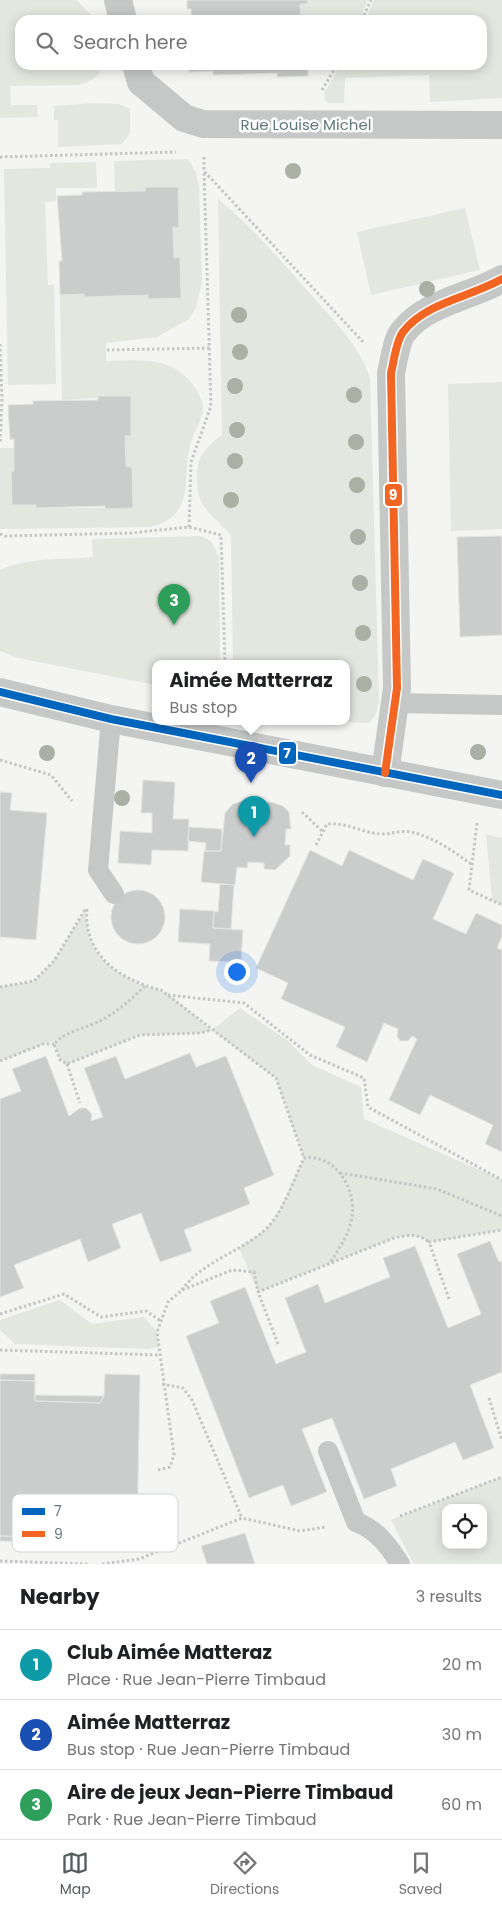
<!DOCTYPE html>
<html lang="en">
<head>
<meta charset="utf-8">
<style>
	:root { --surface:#fff; --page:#f2f2f2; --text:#202124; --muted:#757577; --line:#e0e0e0; --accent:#545b5e }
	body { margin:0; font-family:Poppins,sans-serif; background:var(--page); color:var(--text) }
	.controls { position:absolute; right:15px; bottom:15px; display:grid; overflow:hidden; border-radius:10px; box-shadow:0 2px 12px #0003 }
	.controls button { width:45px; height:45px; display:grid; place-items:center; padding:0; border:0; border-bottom:1px solid var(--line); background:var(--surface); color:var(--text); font:25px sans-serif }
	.you { position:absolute; left:236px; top:971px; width:18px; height:18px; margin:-12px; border:4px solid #fff; border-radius:50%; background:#1a73e8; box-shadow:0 0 0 8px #1a73e833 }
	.badge { display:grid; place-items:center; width:32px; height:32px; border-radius:50%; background:var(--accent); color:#fff; font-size:16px; font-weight:700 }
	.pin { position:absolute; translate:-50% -41px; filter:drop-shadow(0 1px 2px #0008) }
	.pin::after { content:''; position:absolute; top:26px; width:18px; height:15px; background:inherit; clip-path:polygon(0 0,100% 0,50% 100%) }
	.popup { position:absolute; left:152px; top:660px; width:198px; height:65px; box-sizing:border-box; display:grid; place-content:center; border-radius:10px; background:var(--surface); filter:drop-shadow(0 1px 4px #0005); font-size:16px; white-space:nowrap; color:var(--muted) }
	.popup b { font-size:19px; color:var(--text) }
	.popup::after { content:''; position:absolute; left:50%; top:100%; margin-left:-10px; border:10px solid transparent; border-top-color:var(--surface) }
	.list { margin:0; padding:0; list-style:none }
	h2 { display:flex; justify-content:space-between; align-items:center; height:65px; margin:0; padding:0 20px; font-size:21px }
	h2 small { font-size:16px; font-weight:400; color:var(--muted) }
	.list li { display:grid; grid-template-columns:32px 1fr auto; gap:15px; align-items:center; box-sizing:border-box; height:70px; padding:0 20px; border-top:1px solid var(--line) }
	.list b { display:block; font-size:19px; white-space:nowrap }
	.list p { margin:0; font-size:16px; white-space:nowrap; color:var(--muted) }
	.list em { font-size:16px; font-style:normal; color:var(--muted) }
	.icon { flex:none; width:28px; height:28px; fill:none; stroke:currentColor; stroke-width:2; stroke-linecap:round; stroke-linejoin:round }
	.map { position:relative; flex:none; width:502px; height:1564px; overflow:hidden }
	.search { position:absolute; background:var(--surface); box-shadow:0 2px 12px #0003; left:15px; right:15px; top:15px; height:55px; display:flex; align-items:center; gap:12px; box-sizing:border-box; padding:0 18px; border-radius:15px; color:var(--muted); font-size:19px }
	.sheet { height:275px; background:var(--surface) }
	nav { display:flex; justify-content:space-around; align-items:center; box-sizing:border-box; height:70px; border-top:1px solid var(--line); background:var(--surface); font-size:14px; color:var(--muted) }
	nav a { display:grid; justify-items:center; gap:2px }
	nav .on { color:var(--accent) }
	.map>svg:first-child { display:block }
</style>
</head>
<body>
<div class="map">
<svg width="502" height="1564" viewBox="0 0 502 1564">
	<rect width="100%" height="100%" fill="#f4f4f3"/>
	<!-- green -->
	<path fill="#e4e6e0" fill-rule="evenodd" d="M0 0H77L95 20H20V65H103C99 77 91 81 79 85L10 86 11 105H37L38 117 0 118Z
		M308 0H368L359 20H301L300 4H308Z
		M374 0H502V98L430 102 429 75 345 78 344 103H328L325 100 324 93 341 65H482V20H366Z
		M96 103 119 104 130 109V133L122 144 58 147V120H54V106Z
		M188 159 196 172 199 187 202 281 196 308 189 319 157 337 106 343V361C141 360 174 355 196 389 199 394 204 404 203 410 201 424 191 436 189 450 183 485 194 516 150 527L0 529V448H14V471L11 472 12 505H36L37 508H133L132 467 126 466 125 436H131V396L62 400 60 295H148L149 299 181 298 180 258H174L173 227H179L178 187H146L145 191H115L114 161Z
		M96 162 97 188H56V201L45 202 48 285H54L56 384 8 385 4 169 50 168V163Z
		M218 199C251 226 278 257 306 289 330 317 360 344 370 379L379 701 376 714 369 723 342 722H346V664H233L231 535C222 525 211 516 204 506 195 494 194 466 203 453 208 446 216 440 222 434Z
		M465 208 480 270 371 295 357 232Z
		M502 382V529L451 531 448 384Z
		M201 536 212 542 219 558 220 664H156V685L18 658 0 651V570C27 557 63 560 93 557L92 539Z
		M486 834 502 838V905L492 900Z
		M87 907C83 951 108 970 145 986 150 988 155 988 160 990 174 996 198 1020 212 1030L240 1008 288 1041 312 1065 361 1087 364 1119 502 1180V1230L429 1242C418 1233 408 1235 394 1238L258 1292 239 1248 265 1230 275 1218 304 1158 276 1078 212 1030 201 1033 140 1035 67 1064 60 1060 54 1044 58 1039 0 1061V987L34 981 54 961Z
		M60 1300 92 1324 144 1317 157 1332 158 1347 148 1349 15 1344 0 1330V1320Z
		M502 1477V1564H414L391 1520ZM446 1508H483V1545H446Z"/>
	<!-- building -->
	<path fill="#cbcdcd" stroke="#e4e4e2" d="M187 0H308V4H300L301 20H191V9H187Z
		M189 65H308V76L277 77V73L213 75V71L189 72Z
		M146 187H178L179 228 173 227 174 258 180 257 181 298 148 299V295L84 297V294L60 295 59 261H62L57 196 82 195V192L145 191Z
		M98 396H131V436H125L126 466 132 467 133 508 105 509V506L36 508V505H12L11 472 14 471V439L10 440 8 405 33 404V401L98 400Z
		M502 536V635L460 637 457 537Z
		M143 780 175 782 173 819H189L188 851 152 850 151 865 118 863 120 831 152 833V813H141Z
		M0 792 12 793 10 810 47 813 36 940 0 937V940Z
		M243 801H249L250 807 267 808V802H271L283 806 289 812 291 829H286L285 845H290V856L275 870 264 869V863L248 862 247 868 237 867 235 885 201 882 204 851H221L225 813 233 804Z
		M189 827 222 829 221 851H205L206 843 188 841Z
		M310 850 342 866 349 850 413 880 423 859 454 873 433 919 466 934 476 913 502 925V936L497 948 502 950V1152L485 1144 493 1125 430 1095 420 1115 389 1100 417 1039 412 1036 408 1041H400L397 1036 398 1029 384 1023 367 1062 336 1047 345 1027 281 999 288 983 256 968Z
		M220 884 234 885 231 929 213 928 214 911 218 912Z
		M111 917a27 27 0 1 1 54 0a27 27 0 1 1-54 0Z
		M180 909 214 911 213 928 243 930 241 962 209 961 210 944 178 942Z
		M190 1053 196 1067 226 1056 274 1175 244 1188 250 1204 184 1230 192 1251 160 1262 141 1213 112 1224 121 1248 88 1262 80 1239 14 1265 24 1288 0 1297V1099L21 1091 12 1069 46 1056 69 1116 80 1108H86L92 1114 91 1121 103 1117 84 1068 116 1056 125 1079Z
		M490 1241 499 1262 502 1261V1372L470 1385 494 1448 463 1460 455 1442 391 1469 397 1486 364 1499 332 1418 302 1429 327 1492 291 1506 283 1485 249 1498 186 1336 219 1323 210 1301 245 1287 276 1364 306 1352 285 1298 318 1284 325 1303 390 1277 383 1258 415 1246 448 1328 481 1314 457 1254Z
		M0 1374H35V1381L0 1380Z
		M105 1374 140 1375 137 1537 101 1536V1515L33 1514 32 1537 0 1536V1380L35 1381V1401L100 1403 104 1396Z
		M34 1395 104 1396 100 1403 35 1401Z
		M33 1514 101 1515 102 1521 33 1520Z
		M245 1533 255 1564H207L201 1546Z
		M0 1536 32 1537V1542L0 1541Z
		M101 1536 137 1537 138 1544 101 1542Z"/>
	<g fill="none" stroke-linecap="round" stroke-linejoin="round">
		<!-- path -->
		<path stroke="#c4c6c6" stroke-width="3" stroke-dasharray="2.5 2.5" stroke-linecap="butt" d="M362 20 371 0
			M322 90 337 65
			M0 157 176 152
			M204 157V171L364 343
			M0 344 2 399 0 444
			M107 350 210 348
			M189 527 191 462 211 406 204 171
			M0 534 5 536 131 533 189 527 221 535 225 664
			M0 760 51 775 72 801
			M302 812 323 832
			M477 823 469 890 502 905
			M316 845 327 824C348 822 364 834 383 834 392 834 400 830 410 832 432 836 453 851 471 864
			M87 909C83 955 120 980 161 990L276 1078 304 1158
			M145 986C132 999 118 1011 102 1020 87 1028 65 1031 54 1044L60 1060 67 1064 140 1035 201 1033 211 1030
			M0 987 34 981 54 961 86 908
			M168 995 244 1003 310 1055 364 1078 368 1107 502 1180
			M0 1061 43 1044H54
			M67 1064 80 1103
			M340 1173 437 1189 502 1216
			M182 1290C202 1261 240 1253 266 1229 284 1211 293 1181 304 1158 337 1153 359 1193 351 1222 347 1238 338 1250 330 1263
			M449 1299 429 1242 502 1230
			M0 1314 64 1294 101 1317 146 1311 161 1321
			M278 1344 258 1292 394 1238C408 1235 418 1233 429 1242
			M0 1350 158 1355
			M162 1384 183 1388 192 1400 242 1518
			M489 1398 502 1441
			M158 1470 170 1467 174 1455 157 1332 168 1302 182 1290 232 1270 254 1272 258 1292
			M400 1516 502 1477
			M0 1561 88 1564
			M102 1564 139 1559 242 1518 300 1531 326 1527"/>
		<!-- lane -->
		<path stroke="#c6c8c8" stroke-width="20" d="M395 703 502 705
			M111 719 98 870 114 894
			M328 1451 356 1522C376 1529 389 1546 400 1564"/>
		<!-- street -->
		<path stroke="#c6c8c8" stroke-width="28" d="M118 0 123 20
			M136 65 141 82 184 118 203 124 502 125
			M0 692 111 719 502 795
			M385 773 397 688 391 373C394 361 396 341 403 332 426 302 471 297 502 279"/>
		<!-- bus-1 casing -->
		<g stroke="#fff" stroke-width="11">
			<path id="bus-1" d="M0 692 111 719 502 795"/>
		</g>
		<!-- bus-2 casing -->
		<g stroke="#fff" stroke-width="11">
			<path id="bus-2" d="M385 773 397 688 391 373C394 361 396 341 403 332 426 302 471 297 502 279"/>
		</g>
		<!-- bus-1 -->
		<use href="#bus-1" stroke="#0065bd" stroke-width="8"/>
		<!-- bus-2 -->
		<use href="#bus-2" stroke="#f26522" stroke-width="8"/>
	</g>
	<!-- trees -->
	<g fill="#aab0a4">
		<circle cx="293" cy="171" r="8"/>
		<circle cx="427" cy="289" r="8"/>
		<circle cx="239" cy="315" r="8"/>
		<circle cx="240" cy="352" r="8"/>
		<circle cx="235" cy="386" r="8"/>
		<circle cx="354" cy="395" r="8"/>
		<circle cx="237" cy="430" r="8"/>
		<circle cx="356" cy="442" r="8"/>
		<circle cx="235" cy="461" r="8"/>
		<circle cx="357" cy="485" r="8"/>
		<circle cx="231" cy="500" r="8"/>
		<circle cx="358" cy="537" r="8"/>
		<circle cx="360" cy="583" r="8"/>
		<circle cx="363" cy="633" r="8"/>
		<circle cx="364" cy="684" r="8"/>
		<circle cx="478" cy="752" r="8"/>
		<circle cx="47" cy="753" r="8"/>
		<circle cx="122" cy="798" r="8"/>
	</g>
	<g text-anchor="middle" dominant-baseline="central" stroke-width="5" stroke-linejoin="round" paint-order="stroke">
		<!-- street labels -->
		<g font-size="15" fill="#61767c" stroke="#fff">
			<text x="306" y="124">Rue Louise Michel</text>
		</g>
	</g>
	<!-- legend -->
	<rect x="12" y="1494" width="166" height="58" rx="8" fill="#fff" stroke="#d0d6d8" stroke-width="1"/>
	<rect x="22" y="1508" width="23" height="7" fill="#0065bd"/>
	<rect x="22" y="1531" width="23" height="6" fill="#f26522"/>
	<g font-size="14" fill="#61767c">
		<text x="54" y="1516">7</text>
		<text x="54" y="1539">9</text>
	</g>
	<g stroke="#fff" stroke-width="2">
		<rect x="384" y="483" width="19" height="24" rx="5" fill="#f26522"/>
		<rect x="278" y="741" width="19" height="24" rx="5" fill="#0065bd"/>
	</g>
	<g font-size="14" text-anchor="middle" font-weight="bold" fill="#fff">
		<text x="393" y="500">9</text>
		<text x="287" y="758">7</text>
	</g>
</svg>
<div class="controls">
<button><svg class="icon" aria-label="locate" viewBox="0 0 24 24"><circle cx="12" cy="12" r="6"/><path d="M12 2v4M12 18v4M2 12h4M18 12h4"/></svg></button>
</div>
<div class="you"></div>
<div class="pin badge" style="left:254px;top:837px;background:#0f9aa8">1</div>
<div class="pin badge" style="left:251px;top:783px;background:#1a4fb4">2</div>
<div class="popup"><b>Aimée Matterraz</b>Bus stop</div>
<div class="pin badge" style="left:174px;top:625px;background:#2e9e5b">3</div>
<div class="search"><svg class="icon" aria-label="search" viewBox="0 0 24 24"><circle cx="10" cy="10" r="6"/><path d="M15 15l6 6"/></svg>Search here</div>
</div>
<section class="sheet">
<h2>Nearby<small>3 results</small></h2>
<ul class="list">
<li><span class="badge" style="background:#0f9aa8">1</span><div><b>Club Aimée Matteraz</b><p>Place · Rue Jean-Pierre Timbaud</p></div><em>20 m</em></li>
<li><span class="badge" style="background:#1a4fb4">2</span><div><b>Aimée Matterraz</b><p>Bus stop · Rue Jean-Pierre Timbaud</p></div><em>30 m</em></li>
<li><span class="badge" style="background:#2e9e5b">3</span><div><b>Aire de jeux Jean-Pierre Timbaud</b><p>Park · Rue Jean-Pierre Timbaud</p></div><em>60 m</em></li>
</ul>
</section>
<nav>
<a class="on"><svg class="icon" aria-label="map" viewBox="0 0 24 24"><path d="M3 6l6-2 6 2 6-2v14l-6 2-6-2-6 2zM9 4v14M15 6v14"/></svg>Map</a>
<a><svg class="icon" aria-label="directions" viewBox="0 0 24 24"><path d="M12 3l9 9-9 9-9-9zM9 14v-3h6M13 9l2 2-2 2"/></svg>Directions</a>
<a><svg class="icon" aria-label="saved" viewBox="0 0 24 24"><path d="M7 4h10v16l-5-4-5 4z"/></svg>Saved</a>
</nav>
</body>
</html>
